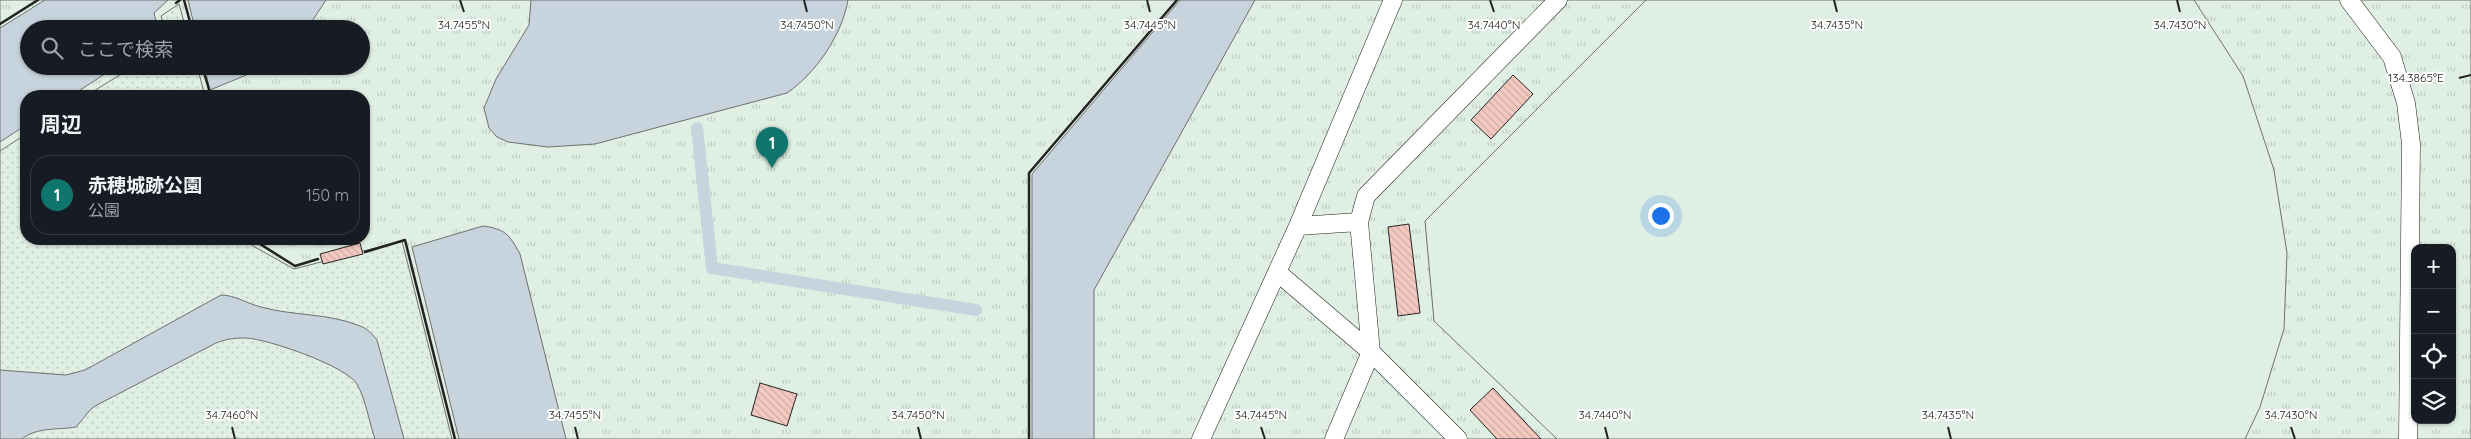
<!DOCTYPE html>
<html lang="ja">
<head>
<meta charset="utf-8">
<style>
	:root { --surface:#171b24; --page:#242831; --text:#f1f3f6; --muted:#9ea1a6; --line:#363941; --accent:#0f766e }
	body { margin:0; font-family:Quicksand,"Noto Sans JP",sans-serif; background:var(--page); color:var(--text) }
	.controls { position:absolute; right:15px; bottom:15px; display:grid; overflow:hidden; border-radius:10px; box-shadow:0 1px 4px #0004 }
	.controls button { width:45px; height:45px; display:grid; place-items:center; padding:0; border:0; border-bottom:1px solid var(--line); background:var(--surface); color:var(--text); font:25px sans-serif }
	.you { position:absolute; left:1660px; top:215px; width:18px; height:18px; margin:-12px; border:4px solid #fff; border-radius:50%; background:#1a73e8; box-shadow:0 0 0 8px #1a73e833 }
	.badge { display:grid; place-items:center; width:32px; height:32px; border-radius:50%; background:var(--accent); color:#fff; font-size:16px; font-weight:700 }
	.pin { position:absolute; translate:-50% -41px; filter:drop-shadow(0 1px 2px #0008) }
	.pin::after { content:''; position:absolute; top:26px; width:18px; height:15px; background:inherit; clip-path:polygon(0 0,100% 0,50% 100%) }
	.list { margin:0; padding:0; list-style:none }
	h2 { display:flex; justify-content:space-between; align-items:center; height:65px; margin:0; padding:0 20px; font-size:21px }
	h2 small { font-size:16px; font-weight:400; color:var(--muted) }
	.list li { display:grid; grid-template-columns:32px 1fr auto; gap:15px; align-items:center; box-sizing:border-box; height:80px; margin:0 10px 10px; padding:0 10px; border:1px solid var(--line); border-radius:20px }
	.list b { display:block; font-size:19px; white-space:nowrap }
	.list p { margin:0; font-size:16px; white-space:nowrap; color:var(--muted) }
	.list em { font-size:16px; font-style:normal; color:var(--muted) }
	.icon { flex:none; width:28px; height:28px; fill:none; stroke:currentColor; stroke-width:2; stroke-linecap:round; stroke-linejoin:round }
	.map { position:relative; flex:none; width:2471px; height:439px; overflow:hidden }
	.search { position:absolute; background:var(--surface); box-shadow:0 1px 4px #0004; left:20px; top:20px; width:350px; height:55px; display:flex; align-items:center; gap:12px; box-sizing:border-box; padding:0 18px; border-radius:28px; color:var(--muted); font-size:19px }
	.panel { position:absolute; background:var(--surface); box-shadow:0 1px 4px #0004; left:20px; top:90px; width:350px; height:155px; border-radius:20px }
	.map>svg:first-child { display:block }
</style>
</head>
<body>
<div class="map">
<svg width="2471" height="439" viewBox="0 0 2471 439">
	<defs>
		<pattern id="grass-tufts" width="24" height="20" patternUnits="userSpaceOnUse" patternTransform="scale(1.25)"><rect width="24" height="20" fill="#e0efe3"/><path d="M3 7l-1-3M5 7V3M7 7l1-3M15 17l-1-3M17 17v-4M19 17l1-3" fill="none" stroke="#c0cdc2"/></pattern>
		<pattern id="garden-dots" width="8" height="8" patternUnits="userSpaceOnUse" patternTransform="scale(1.25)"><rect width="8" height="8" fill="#e0efe3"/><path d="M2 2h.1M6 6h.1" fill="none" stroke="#c0cdc2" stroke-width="1.8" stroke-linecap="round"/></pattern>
		<pattern id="building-back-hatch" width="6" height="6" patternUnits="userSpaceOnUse" patternTransform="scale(1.25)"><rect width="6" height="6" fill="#f3c9c0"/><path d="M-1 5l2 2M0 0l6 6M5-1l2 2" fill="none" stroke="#d0aca5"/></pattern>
	</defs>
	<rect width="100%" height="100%" fill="#fff"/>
	<!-- grass -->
	<path fill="url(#grass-tufts)" stroke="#6f6f6f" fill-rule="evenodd" d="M0 0H2471V439H0ZM29 29H361V66H29ZM26 96H364V239H26ZM2415 248H2452V420H2415Z"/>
	<!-- garden -->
	<path fill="url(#garden-dots)" stroke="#6f6f6f" d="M179 4 186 29H165L161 16Z
		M134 66H197L205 96H86Z
		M26 134V239H245L246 242 294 269 402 241 452 439H0V151Z"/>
	<!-- pitch -->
	<path fill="#e0efe3" stroke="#6f6f6f" d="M1646 0H2194L2243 76 2274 170 2287 253 2284 329 2260 407 2245 439H1557L1434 321 1425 221Z"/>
	<!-- water -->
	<path fill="#c7d3dd" stroke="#6f6f6f" d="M45 0H168L154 13 158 29H29V66H117L71 96H26V125L0 142V28Z
		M188 0H326L307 29H195Z
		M531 0H848C842 35 816 73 787 93L595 144 548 147 508 142 497 137 489 128 484 108 496 79 529 25Z
		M1180 0H1255L1094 290V439H1032V174Z
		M204 66H268L210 90Z
		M483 226C505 229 509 234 520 254L566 439H459L412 247Z
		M221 295C235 295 248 304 261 307 293 316 329 313 360 326 368 329 372 334 377 340L404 439H375C369 422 366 400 357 384 346 366 268 339 246 338 234 338 226 339 216 343L97 405 91 409 76 427C59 430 36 427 22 439H0V370L66 375 85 370Z"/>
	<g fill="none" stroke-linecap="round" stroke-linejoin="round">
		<!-- stream -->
		<path stroke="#c7d3dd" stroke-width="12" d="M697 128 712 268 976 310"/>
	</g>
	<!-- building -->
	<path fill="url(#building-back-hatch)" stroke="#222" d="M1513 75 1533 94 1491 139 1471 120Z
		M1409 224 1420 313 1398 316 1388 227Z
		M360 243 363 254 323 264 320 254Z
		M760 383 797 394 787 426 751 415Z
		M1493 388 1541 439H1497L1470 410Z"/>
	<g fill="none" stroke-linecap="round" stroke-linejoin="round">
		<!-- lane casing -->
		<g stroke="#222" stroke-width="19">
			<path id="lane" d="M2349 0 2392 57 2406 103 2411 144 2408 439
				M1298 226 1359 222
				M1277 272 1371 352 1458 439
				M1201 439 1298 226 1393 0
				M1334 439 1371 352 1359 222 1366 196 1558 0"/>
		</g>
		<!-- lane -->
		<use href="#lane" stroke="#fff" stroke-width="18"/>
		<!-- wall -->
		<path stroke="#222" stroke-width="2.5" d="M184 0 192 29
			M176 3 180 0
			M0 24 38 0
			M202 66 211 96
			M252 239 295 266 318 259
			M365 252 405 240 455 439
			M1029 439V173L1177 0"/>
	</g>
	<!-- ticks -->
	<path fill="none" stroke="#222" stroke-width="2" d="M460 0 464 12M804 0 807 12M1147 0 1150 12M1490 0 1494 12M1834 0 1837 12M2177 0 2180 12M2459 78 2471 75M232 427 235 439M575 427 578 439M918 427 921 439M1261 427 1265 439M1605 427 1608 439M1948 427 1951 439M2291 427 2295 439"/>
	<g font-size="12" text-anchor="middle" fill="#222" stroke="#fff" stroke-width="4" stroke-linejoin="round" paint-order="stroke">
		<text x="464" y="29">34.7455°N</text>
		<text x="807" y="29">34.7450°N</text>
		<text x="1150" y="29">34.7445°N</text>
		<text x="1494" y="29">34.7440°N</text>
		<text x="1837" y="29">34.7435°N</text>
		<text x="2180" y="29">34.7430°N</text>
		<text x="2416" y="82">134.3865°E</text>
		<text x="232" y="419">34.7460°N</text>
		<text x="575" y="419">34.7455°N</text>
		<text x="918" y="419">34.7450°N</text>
		<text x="1261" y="419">34.7445°N</text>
		<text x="1605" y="419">34.7440°N</text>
		<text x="1948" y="419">34.7435°N</text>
		<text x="2291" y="419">34.7430°N</text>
	</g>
</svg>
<div class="controls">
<button>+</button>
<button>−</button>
<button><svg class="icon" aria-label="locate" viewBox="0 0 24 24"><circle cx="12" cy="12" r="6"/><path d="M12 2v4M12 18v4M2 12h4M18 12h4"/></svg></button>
<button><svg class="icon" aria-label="layers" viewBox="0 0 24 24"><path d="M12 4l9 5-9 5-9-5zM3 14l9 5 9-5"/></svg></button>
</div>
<div class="you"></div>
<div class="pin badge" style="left:772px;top:168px">1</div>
<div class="search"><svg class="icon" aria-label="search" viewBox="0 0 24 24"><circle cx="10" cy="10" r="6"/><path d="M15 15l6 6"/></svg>ここで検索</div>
<section class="panel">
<h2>周辺<small></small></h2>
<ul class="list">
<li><span class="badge">1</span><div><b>赤穂城跡公園</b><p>公園</p></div><em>150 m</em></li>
</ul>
</section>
</div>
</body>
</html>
